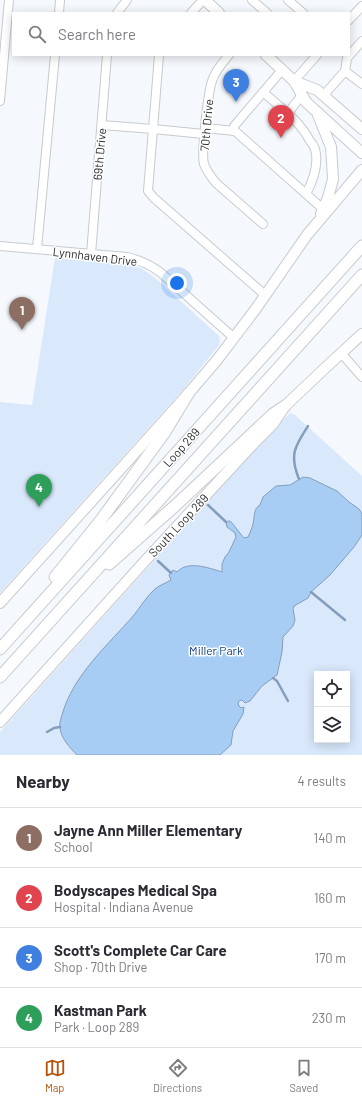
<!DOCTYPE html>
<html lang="en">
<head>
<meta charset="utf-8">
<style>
	:root { --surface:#fff; --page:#f7f7f7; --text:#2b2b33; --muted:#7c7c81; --line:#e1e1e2; --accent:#b45309 }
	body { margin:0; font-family:Barlow,sans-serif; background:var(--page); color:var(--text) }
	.controls { position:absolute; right:12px; bottom:12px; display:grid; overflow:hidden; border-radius:0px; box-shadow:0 2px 10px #0003 }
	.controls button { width:36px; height:36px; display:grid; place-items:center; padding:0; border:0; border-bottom:1px solid var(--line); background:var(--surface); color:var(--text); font:20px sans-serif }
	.you { position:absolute; left:177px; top:283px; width:14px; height:14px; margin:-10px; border:3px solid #fff; border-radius:50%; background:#1a73e8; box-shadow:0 0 0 6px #1a73e833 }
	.badge { display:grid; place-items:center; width:26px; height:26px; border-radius:50%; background:var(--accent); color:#fff; font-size:13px; font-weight:700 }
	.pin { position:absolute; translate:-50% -33px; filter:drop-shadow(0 1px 2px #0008) }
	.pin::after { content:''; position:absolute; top:21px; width:14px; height:12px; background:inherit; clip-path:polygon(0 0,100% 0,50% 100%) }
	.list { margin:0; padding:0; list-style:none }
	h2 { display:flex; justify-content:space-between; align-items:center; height:52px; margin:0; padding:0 16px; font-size:17px }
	h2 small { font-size:13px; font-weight:400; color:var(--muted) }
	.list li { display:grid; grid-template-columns:26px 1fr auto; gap:12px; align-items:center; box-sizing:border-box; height:60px; padding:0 16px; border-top:1px solid var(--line) }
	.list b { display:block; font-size:15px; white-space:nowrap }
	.list p { margin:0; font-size:13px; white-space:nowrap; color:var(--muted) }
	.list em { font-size:13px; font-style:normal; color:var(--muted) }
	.icon { flex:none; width:22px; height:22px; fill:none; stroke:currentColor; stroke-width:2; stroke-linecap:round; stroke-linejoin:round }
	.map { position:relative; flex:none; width:362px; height:755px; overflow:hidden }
	.search { position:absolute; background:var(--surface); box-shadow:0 2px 10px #0003; left:12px; right:12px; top:12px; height:44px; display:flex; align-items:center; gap:10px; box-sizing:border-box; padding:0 14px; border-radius:0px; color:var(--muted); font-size:15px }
	.sheet { height:292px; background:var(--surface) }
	nav { display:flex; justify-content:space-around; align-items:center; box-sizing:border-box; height:56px; border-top:1px solid var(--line); background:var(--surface); font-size:11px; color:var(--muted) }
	nav a { display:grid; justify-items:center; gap:2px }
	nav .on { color:var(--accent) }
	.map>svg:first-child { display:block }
</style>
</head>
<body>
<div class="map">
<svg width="362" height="755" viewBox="0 0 362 755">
	<rect width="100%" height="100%" fill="#f5f8fc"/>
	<!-- green -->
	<path fill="#dae8fc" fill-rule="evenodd" d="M55 258 127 264 141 268 154 277 219 336 220 341 219 345 182 391 0 593V402L32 405Z
		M290 413 295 415 362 476V755H0V732L258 445ZM317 674H347V740H317Z"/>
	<!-- water -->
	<path fill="#a8cdf5" stroke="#839dba" d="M303 477 310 478 337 491 349 502 359 509 362 514V535L354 547 330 575 311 592 308 598 294 606 293 609 295 620 293 626 283 637 282 652 277 675 262 686 250 701 245 703 242 700 239 701 238 703 239 706 241 708 244 707 243 714 233 731 231 745 220 755H77C70 748 60 737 60 727 59 723 61 719 62 715 73 675 108 645 134 615 141 606 147 596 155 589 160 585 166 583 171 580L169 575 173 570 177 572C188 560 209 568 222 572V564L225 557 229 552 236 537 235 533 227 527 226 522C228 521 229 521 230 521 231 521 242 536 244 538L248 537C250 533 252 528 253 524 255 516 253 509 260 505L263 497 276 486 290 485Z"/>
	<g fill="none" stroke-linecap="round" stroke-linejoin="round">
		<!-- stream -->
		<path stroke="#839dba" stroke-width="2.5" d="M299 479C289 455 295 446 308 426
			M208 505 226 522
			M158 561 171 573
			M311 592 345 620
			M273 678 277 681 288 701
			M47 732 54 728 60 727"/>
		<!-- minor casing -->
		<g stroke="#c7cace" stroke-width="10">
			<path id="minor" d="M252 0 267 13
				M288 0 303 13
				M59 13 60 0
				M117 13 127 0
				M191 13 203 0
				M349 20 362 6
				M159 55 148 191 154 198 265 295
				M229 55C223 62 215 71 212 81 208 93 201 153 204 164 207 172 211 177 216 183L263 224
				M345 71 362 84
				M294 81 317 55
				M263 92C281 108 299 120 310 141 312 143 314 146 315 149 319 164 313 181 306 194
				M324 95 345 71 347 58 362 41
				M0 101 9 0
				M288 113 302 95
				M102 125 153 129 204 134
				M205 128 235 131 323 209
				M232 131 235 125 282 70
				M0 246 127 257C140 260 149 264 160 272L234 338
				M37 249 55 55
				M91 254 107 55
				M342 354 362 377"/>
		</g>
		<!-- major casing -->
		<g stroke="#c7cace" stroke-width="12">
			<path id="major" d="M205 0 219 13
				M266 55 294 81 306 102 362 153
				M294 81 317 90 362 129
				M318 115 331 147 332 162 333 179 328 198 321 214
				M0 603 188 394 217 360 255 310 307 235 362 170
				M0 722 145 561 255 442 273 424 285 406 323 370 362 334"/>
		</g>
		<!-- highway casing -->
		<g stroke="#c7cace" stroke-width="13">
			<path id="highway" d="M109 564 176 505 273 414 285 406
				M55 577 101 520 165 432 188 394
				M0 649 362 246
				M0 677 362 275"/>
		</g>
		<!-- minor -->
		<use href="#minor" stroke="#fff" stroke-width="8"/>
		<!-- major -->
		<use href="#major" stroke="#fff" stroke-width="10"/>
		<!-- highway -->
		<use href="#highway" stroke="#fff" stroke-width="11"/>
	</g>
	<g text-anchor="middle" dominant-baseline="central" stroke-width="3" stroke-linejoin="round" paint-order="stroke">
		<!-- street labels -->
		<g font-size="12" fill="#2c2d2f" stroke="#fff">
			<text transform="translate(206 125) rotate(-85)">70th Drive</text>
			<text transform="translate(99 154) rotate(-85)">69th Drive</text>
			<text transform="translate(95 256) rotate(7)">Lynnhaven Drive</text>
			<text transform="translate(181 447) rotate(-48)">Loop 289</text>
			<text transform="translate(178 525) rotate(-47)">South Loop 289</text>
		</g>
		<!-- park labels -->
		<g font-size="12" fill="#124280" stroke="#fff">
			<text x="216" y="650">Miller Park</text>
		</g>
	</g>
</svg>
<div class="controls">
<button><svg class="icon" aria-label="locate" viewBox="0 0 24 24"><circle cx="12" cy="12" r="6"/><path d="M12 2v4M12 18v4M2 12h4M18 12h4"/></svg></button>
<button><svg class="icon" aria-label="layers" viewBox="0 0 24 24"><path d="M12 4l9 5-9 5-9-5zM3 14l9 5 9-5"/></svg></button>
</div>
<div class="you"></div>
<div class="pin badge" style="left:22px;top:330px;background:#8d6e63">1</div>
<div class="pin badge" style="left:281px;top:138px;background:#e0444e">2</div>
<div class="pin badge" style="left:236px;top:102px;background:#3f7fe0">3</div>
<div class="pin badge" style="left:39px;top:507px;background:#2e9e5b">4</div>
<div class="search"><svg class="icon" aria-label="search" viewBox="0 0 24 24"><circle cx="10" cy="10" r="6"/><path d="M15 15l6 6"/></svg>Search here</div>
</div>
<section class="sheet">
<h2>Nearby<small>4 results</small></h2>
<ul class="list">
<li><span class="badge" style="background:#8d6e63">1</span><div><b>Jayne Ann Miller Elementary</b><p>School</p></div><em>140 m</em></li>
<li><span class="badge" style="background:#e0444e">2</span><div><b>Bodyscapes Medical Spa</b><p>Hospital · Indiana Avenue</p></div><em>160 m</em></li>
<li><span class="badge" style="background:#3f7fe0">3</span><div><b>Scott's Complete Car Care</b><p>Shop · 70th Drive</p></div><em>170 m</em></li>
<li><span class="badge" style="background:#2e9e5b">4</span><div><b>Kastman Park</b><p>Park · Loop 289</p></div><em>230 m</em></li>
</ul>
</section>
<nav>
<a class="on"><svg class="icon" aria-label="map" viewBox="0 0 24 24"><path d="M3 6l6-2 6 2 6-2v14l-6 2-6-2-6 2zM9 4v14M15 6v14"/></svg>Map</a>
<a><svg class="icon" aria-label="directions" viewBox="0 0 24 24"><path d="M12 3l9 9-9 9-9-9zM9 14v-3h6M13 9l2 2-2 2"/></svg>Directions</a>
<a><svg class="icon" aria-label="saved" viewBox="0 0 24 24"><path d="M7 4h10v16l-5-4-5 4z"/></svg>Saved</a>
</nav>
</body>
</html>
